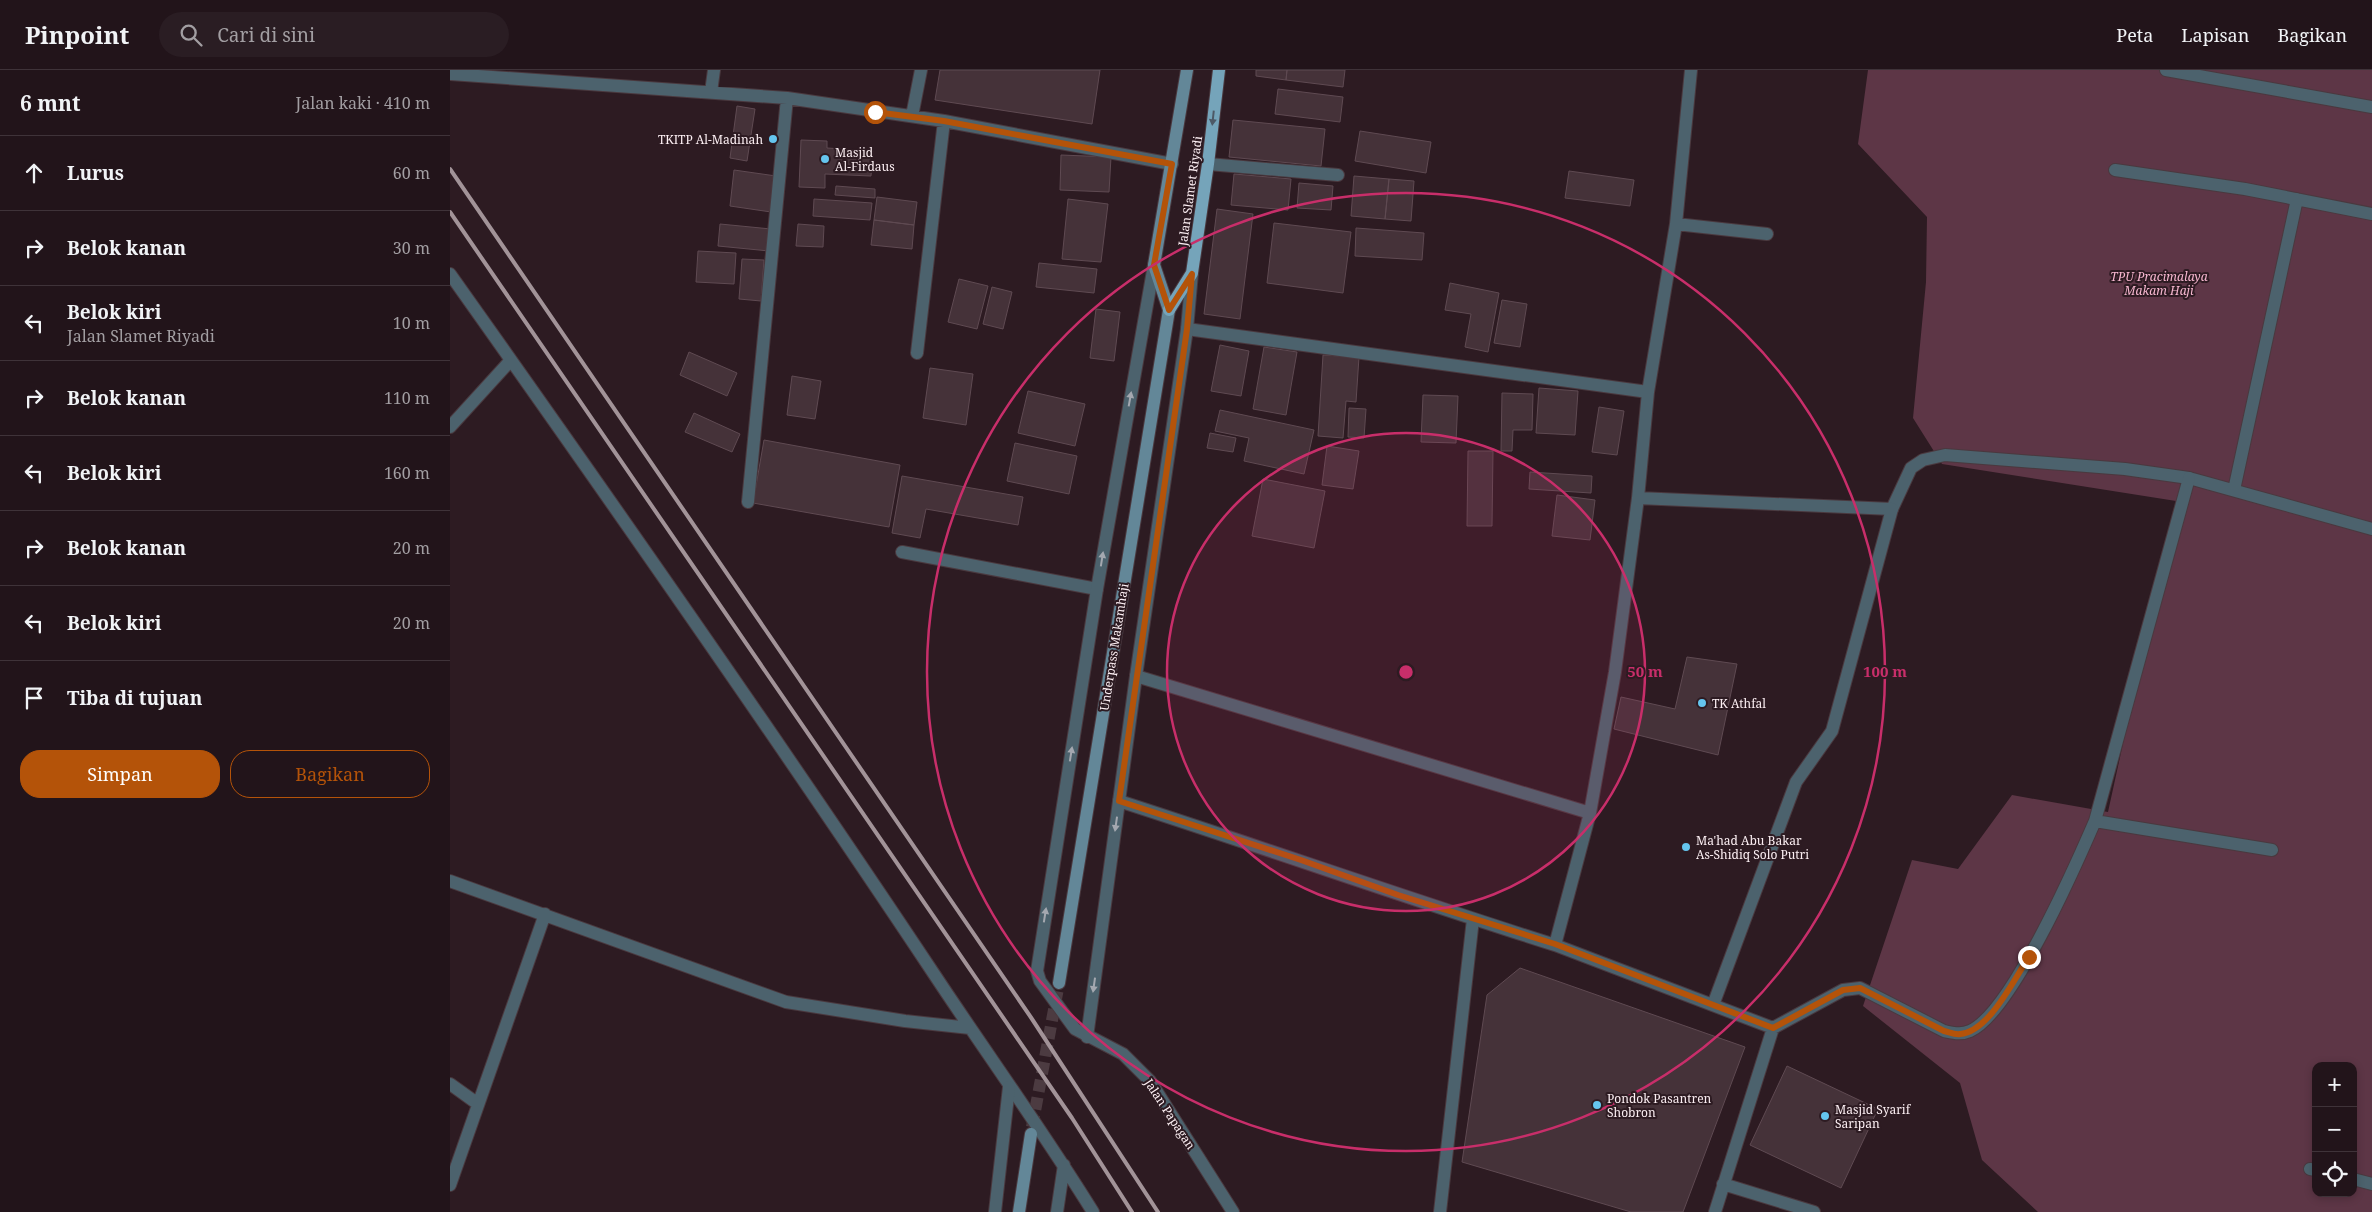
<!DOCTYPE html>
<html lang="id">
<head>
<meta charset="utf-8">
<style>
	:root { --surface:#22141a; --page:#2a1d23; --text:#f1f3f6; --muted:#a29ea2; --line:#3f3339; --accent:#b45309 }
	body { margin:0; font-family:"Noto Serif",serif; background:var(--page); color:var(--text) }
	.controls { position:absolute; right:15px; bottom:15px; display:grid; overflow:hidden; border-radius:10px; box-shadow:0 2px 8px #0003 }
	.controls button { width:45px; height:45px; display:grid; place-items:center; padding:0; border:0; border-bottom:1px solid var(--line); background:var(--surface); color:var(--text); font:25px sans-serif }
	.stop { position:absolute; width:15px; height:15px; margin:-11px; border:4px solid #b45309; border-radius:50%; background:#fff }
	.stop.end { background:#b45309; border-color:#fff; box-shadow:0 1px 5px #0008 }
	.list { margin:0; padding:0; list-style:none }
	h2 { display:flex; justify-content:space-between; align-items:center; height:65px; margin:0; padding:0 20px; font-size:21px }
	h2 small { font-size:16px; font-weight:400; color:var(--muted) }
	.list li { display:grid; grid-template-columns:32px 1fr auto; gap:15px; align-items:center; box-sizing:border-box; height:75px; padding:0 20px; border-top:1px solid var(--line) }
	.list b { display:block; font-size:19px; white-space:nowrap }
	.list p { margin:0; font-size:16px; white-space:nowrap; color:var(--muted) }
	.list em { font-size:16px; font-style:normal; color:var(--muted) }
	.actions { display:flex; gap:10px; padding:15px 20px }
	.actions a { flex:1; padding:11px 0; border:1px solid var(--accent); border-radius:20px; text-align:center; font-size:18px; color:var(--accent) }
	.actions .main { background:var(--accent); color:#fff }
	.icon { flex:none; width:28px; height:28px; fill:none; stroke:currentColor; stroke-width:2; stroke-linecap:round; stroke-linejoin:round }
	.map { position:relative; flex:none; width:1922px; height:1142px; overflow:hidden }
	header { display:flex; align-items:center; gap:30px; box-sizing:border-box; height:70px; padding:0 25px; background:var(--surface); border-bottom:1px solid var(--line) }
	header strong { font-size:24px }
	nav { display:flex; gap:28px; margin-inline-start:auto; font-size:18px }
	.search { width:350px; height:45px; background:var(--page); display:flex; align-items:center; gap:12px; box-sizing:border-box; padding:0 18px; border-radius:28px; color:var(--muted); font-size:19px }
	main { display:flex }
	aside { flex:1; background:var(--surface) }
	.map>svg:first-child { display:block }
</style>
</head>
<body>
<header>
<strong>Pinpoint</strong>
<div class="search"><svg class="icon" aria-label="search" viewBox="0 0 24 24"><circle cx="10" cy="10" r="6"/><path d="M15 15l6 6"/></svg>Cari di sini</div>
<nav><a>Peta</a><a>Lapisan</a><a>Bagikan</a></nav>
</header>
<main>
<aside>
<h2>6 mnt<small>Jalan kaki · 410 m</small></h2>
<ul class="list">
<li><svg class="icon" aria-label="ahead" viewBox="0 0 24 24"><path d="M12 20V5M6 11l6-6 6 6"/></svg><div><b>Lurus</b></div><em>60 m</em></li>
<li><svg class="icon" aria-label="right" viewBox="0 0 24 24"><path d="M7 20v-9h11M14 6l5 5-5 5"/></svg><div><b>Belok kanan</b></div><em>30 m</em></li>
<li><svg class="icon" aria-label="left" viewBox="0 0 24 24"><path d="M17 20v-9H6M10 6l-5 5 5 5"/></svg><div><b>Belok kiri</b><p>Jalan Slamet Riyadi</p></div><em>10 m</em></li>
<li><svg class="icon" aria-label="right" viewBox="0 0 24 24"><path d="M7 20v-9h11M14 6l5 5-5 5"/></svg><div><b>Belok kanan</b></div><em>110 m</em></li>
<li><svg class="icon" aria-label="left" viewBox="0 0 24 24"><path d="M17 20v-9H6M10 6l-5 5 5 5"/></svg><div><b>Belok kiri</b></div><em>160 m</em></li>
<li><svg class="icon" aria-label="right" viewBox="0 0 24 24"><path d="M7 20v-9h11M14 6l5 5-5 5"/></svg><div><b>Belok kanan</b></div><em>20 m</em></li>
<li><svg class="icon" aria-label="left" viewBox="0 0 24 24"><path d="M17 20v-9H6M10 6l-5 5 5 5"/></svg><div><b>Belok kiri</b></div><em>20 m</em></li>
<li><svg class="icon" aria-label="arrive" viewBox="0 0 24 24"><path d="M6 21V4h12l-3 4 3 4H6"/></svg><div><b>Tiba di tujuan</b></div></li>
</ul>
<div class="actions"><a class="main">Simpan</a><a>Bagikan</a></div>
</aside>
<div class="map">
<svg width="1922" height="1142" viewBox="0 0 1922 1142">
	<rect width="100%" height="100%" fill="#2d1b22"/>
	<!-- green -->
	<path fill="#5d3646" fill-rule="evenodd" d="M1418 0H1922V1142H1588L1532 1090 1510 1013 1413 936 1462 790 1508 799 1562 725 1658 742 1726 431 1492 394 1463 348 1476 212 1477 147 1408 74ZM1866 996H1903V1123H1866Z"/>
	<!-- building -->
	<path fill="#453239" stroke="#5f4a52" d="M490 0H650L642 54 485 30Z
		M806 0H837L836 10 806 6Z
		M837 0H895L893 17 836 10Z
		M828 19 893 27 890 52 825 44Z
		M287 36 305 39 297 91 280 88Z
		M783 50 875 59 871 96 779 87Z
		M910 61 981 72 976 103 905 91Z
		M351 70 377 71V78L423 81 421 106 375 104V118L349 117Z
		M611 85 661 87 659 122 610 120Z
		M284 100 326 106 321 142 280 136Z
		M1119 101 1184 110 1180 136 1115 128Z
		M784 104 841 109 838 140 781 135Z
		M904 106 939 109 935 149 901 146Z
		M939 109 964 111 961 151 935 149Z
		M849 113 883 116 881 140 847 138Z
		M386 116 425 119V128L385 125Z
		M427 127 467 132 464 155 424 150Z
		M364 129 422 133 420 150 363 146Z
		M618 129 658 134 651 192 612 189Z
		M767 139 803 144 790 249 754 244Z
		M424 150 464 155 462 179 421 175Z
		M824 153 901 162 893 223 817 213Z
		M270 154 321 159 319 181 268 176Z
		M348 154 374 156 373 177 346 176Z
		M906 158 974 163 972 190 905 186Z
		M248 181 286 183 284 214 246 212Z
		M292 189 314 190 311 231 289 229Z
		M589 193 647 199 644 223 586 217Z
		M509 209 538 216 527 259 498 252Z
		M1000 213 1049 223 1038 282 1015 277 1021 244 995 240Z
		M542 217 562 222 553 259 533 254Z
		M1052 230 1077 234 1070 277 1044 273Z
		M646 239 670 242 664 291 640 288Z
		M770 275 799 281 791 326 761 321Z
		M814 277 847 282 836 345 803 339Z
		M239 282 287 303 277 326 230 305Z
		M873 285 909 287 906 332 896 331 893 368 868 366Z
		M480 298 523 304 516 355 473 348Z
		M342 306 371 311 365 349 337 345Z
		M1089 318 1128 321 1125 365 1086 363Z
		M578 321 635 334 625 376 568 363Z
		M1052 323 1083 324 1082 360H1063L1062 381H1051Z
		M973 325 1008 326 1006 373 971 372Z
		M1149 337 1174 341 1167 385 1142 382Z
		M899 338 916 339 914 368 898 367Z
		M770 340 864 360 854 404 794 391 799 368 765 361Z
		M244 343 290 364 282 382 235 362Z
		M760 363 786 368 783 382 757 378Z
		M314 370 450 395 439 457 303 433Z
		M565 373 627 386 619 424 557 411Z
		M877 376 909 381 903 419 872 415Z
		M1018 381H1043L1042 456H1017Z
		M1080 402 1142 406 1141 423 1079 419Z
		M452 406 573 427 568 455 476 439 470 468 442 463Z
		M813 409 875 421 864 478 802 466Z
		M1107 425 1145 430 1140 470 1102 466Z
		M1237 587 1287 594 1268 685 1164 659 1171 627 1225 639Z
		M1070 898 1295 977 1233 1142H1181L1012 1092 1037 925Z
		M1337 996 1428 1039 1391 1118 1300 1075Z"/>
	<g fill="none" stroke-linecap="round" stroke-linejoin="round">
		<!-- secondary-tunnel -->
		<path stroke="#4c3b41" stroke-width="12" stroke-dasharray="12 6" stroke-linecap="butt" d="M582 1057 609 913"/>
		<!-- service casing -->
		<g stroke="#4a393f" stroke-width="14">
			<path id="service" d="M1716 0 1922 37
				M1665 100 1795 119 1922 144
				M1784 420 1847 129
				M1442 439 1461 398 1473 390 1495 385 1675 399 1739 408 1922 459
				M1860 1099 1866 1100
				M1903 1109 1922 1114"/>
		</g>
		<!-- minor casing -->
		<g stroke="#4a393f" stroke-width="14">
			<path id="minor" d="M0 4 337 28 494 51 722 94
				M261 22 264 0
				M462 46 471 0
				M758 94 888 105
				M1226 154 1317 164
				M0 204C164 435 327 668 484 904 537 984 593 1061 643 1142
				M737 259 1198 322
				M467 283 494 51
				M0 357 61 290
				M1188 428 1442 439 1382 661 1346 712 1263 935
				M298 432 337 28
				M452 482 647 519
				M686 606 1140 743
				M669 731C815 778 959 829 1105 875L1140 743 1165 602 1188 428 1198 322 1226 154 1241 0
				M1645 751 1739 408
				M0 811 336 932 455 951 520 958
				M1105 875 1323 958 1393 920 1410 918 1494 961C1504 963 1511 965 1520 961 1561 943 1626 795 1645 751L1822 780
				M0 1014 28 1034
				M1273 1114 1364 1142
				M0 1115 95 844
				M607 1142 614 1095
				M990 1142 1023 849
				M1265 1142 1323 958"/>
		</g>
		<!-- tertiary casing -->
		<g stroke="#4a393f" stroke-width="14">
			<path id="tertiary" d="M704 195 647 519 587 901 590 911 625 959 673 984 700 1011 783 1142
				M637 967 686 606 737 259 742 203
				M545 1142 559 1017"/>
		</g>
		<!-- secondary casing -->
		<g stroke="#4a393f" stroke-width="14">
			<path id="secondary" d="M609 913 719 240 704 195 737 0
				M569 1142 581 1064"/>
		</g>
		<!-- primary casing -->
		<g stroke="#4a393f" stroke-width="14">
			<path id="primary" d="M719 240 742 203 758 94 769 0"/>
		</g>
		<!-- service -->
		<use href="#service" stroke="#4c626d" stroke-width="12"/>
		<!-- minor -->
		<use href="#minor" stroke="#4c626d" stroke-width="12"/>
		<!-- tertiary -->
		<use href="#tertiary" stroke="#4c626d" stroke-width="12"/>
		<!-- secondary -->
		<use href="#secondary" stroke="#638798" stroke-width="12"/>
		<!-- primary -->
		<use href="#primary" stroke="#75a4ba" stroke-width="12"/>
		<!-- rail -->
		<path stroke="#a29398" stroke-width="4" d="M0 99 582 949 708 1142
			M0 142 622 1048 682 1142"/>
	</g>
	<!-- one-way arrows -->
	<defs><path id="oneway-solid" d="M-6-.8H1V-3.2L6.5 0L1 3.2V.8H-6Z" transform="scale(1.25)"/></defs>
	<use fill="#4d5966" href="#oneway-solid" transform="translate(763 48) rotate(96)"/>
	<g fill="#a4a8b0">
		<use href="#oneway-solid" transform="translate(680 329) rotate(-80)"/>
		<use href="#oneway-solid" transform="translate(652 489) rotate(-81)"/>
		<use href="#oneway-solid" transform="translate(621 684) rotate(-81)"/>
		<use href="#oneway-solid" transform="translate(666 754) rotate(98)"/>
		<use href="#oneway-solid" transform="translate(595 845) rotate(-81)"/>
		<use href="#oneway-solid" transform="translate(644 915) rotate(98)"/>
	</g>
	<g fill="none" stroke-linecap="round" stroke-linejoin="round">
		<!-- route -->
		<path stroke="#b45309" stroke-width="6" d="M425 42 494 51 722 94 704 195 719 240 742 204 737 259 669 731 851 790 948 825 1105 874 1323 958 1393 920 1410 918 1494 961C1499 962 1505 965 1510 964 1539 962 1564 909 1579 887"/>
	</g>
	<!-- distance rings -->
	<circle cx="956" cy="602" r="239" fill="#c82e6a" fill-opacity=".12"/>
	<g fill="none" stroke="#c82e6a" stroke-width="2.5">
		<circle cx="956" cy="602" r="239"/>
		<circle cx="956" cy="602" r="479"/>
	</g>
	<!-- markers -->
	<g fill="#65c5ee" stroke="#2d1b22" stroke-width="2">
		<circle cx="323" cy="69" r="5"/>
		<circle cx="375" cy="89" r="5"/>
		<circle cx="1252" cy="633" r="5"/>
		<circle cx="1236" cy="777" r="5"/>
		<circle cx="1147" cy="1035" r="5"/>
		<circle cx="1375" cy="1046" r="5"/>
	</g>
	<g text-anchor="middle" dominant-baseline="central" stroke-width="4" stroke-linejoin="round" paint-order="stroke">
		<!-- poi labels -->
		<g font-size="12" fill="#fceff3" stroke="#2d1b22" text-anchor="start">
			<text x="313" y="69" text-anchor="end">TKITP Al-Madinah</text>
			<text x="385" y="82">Masjid<tspan x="385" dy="14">Al-Firdaus</tspan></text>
			<text x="1262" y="633">TK Athfal</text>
			<text x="1246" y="770">Ma'had Abu Bakar<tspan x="1246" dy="14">As-Shidiq Solo Putri</tspan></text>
			<text x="1157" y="1028">Pondok Pasantren<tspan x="1157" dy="14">Shobron</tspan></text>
			<text x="1385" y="1039">Masjid Syarif<tspan x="1385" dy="14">Saripan</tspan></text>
		</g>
		<!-- street labels -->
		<g font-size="12" fill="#fceff3" stroke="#2d1b22">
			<text transform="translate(740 121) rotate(-82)">Jalan Slamet Riyadi</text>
			<text transform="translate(664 577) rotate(-81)">Underpass Makamhaji</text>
			<text transform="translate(720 1044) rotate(57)">Jalan Papagan</text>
		</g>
		<!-- park labels -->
		<g font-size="12" font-style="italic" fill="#f7b7d0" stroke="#2d1b22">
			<text x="1709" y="206">TPU Pracimalaya<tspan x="1709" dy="14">Makam Haji</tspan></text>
		</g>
	</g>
	<circle cx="956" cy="602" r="8" fill="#c82e6a" stroke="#2d1b22" stroke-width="2.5"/>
	<g font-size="15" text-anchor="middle" font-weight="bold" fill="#c82e6a" stroke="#2d1b22" stroke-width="4" stroke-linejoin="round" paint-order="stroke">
		<text x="1195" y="607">50 m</text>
		<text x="1435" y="607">100 m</text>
	</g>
</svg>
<div class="controls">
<button>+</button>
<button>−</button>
<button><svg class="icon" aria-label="locate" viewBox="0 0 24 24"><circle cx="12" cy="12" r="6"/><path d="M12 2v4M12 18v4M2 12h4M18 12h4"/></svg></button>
</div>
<div class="stop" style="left:425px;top:42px"></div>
<div class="stop end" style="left:1579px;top:887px"></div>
</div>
</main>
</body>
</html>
